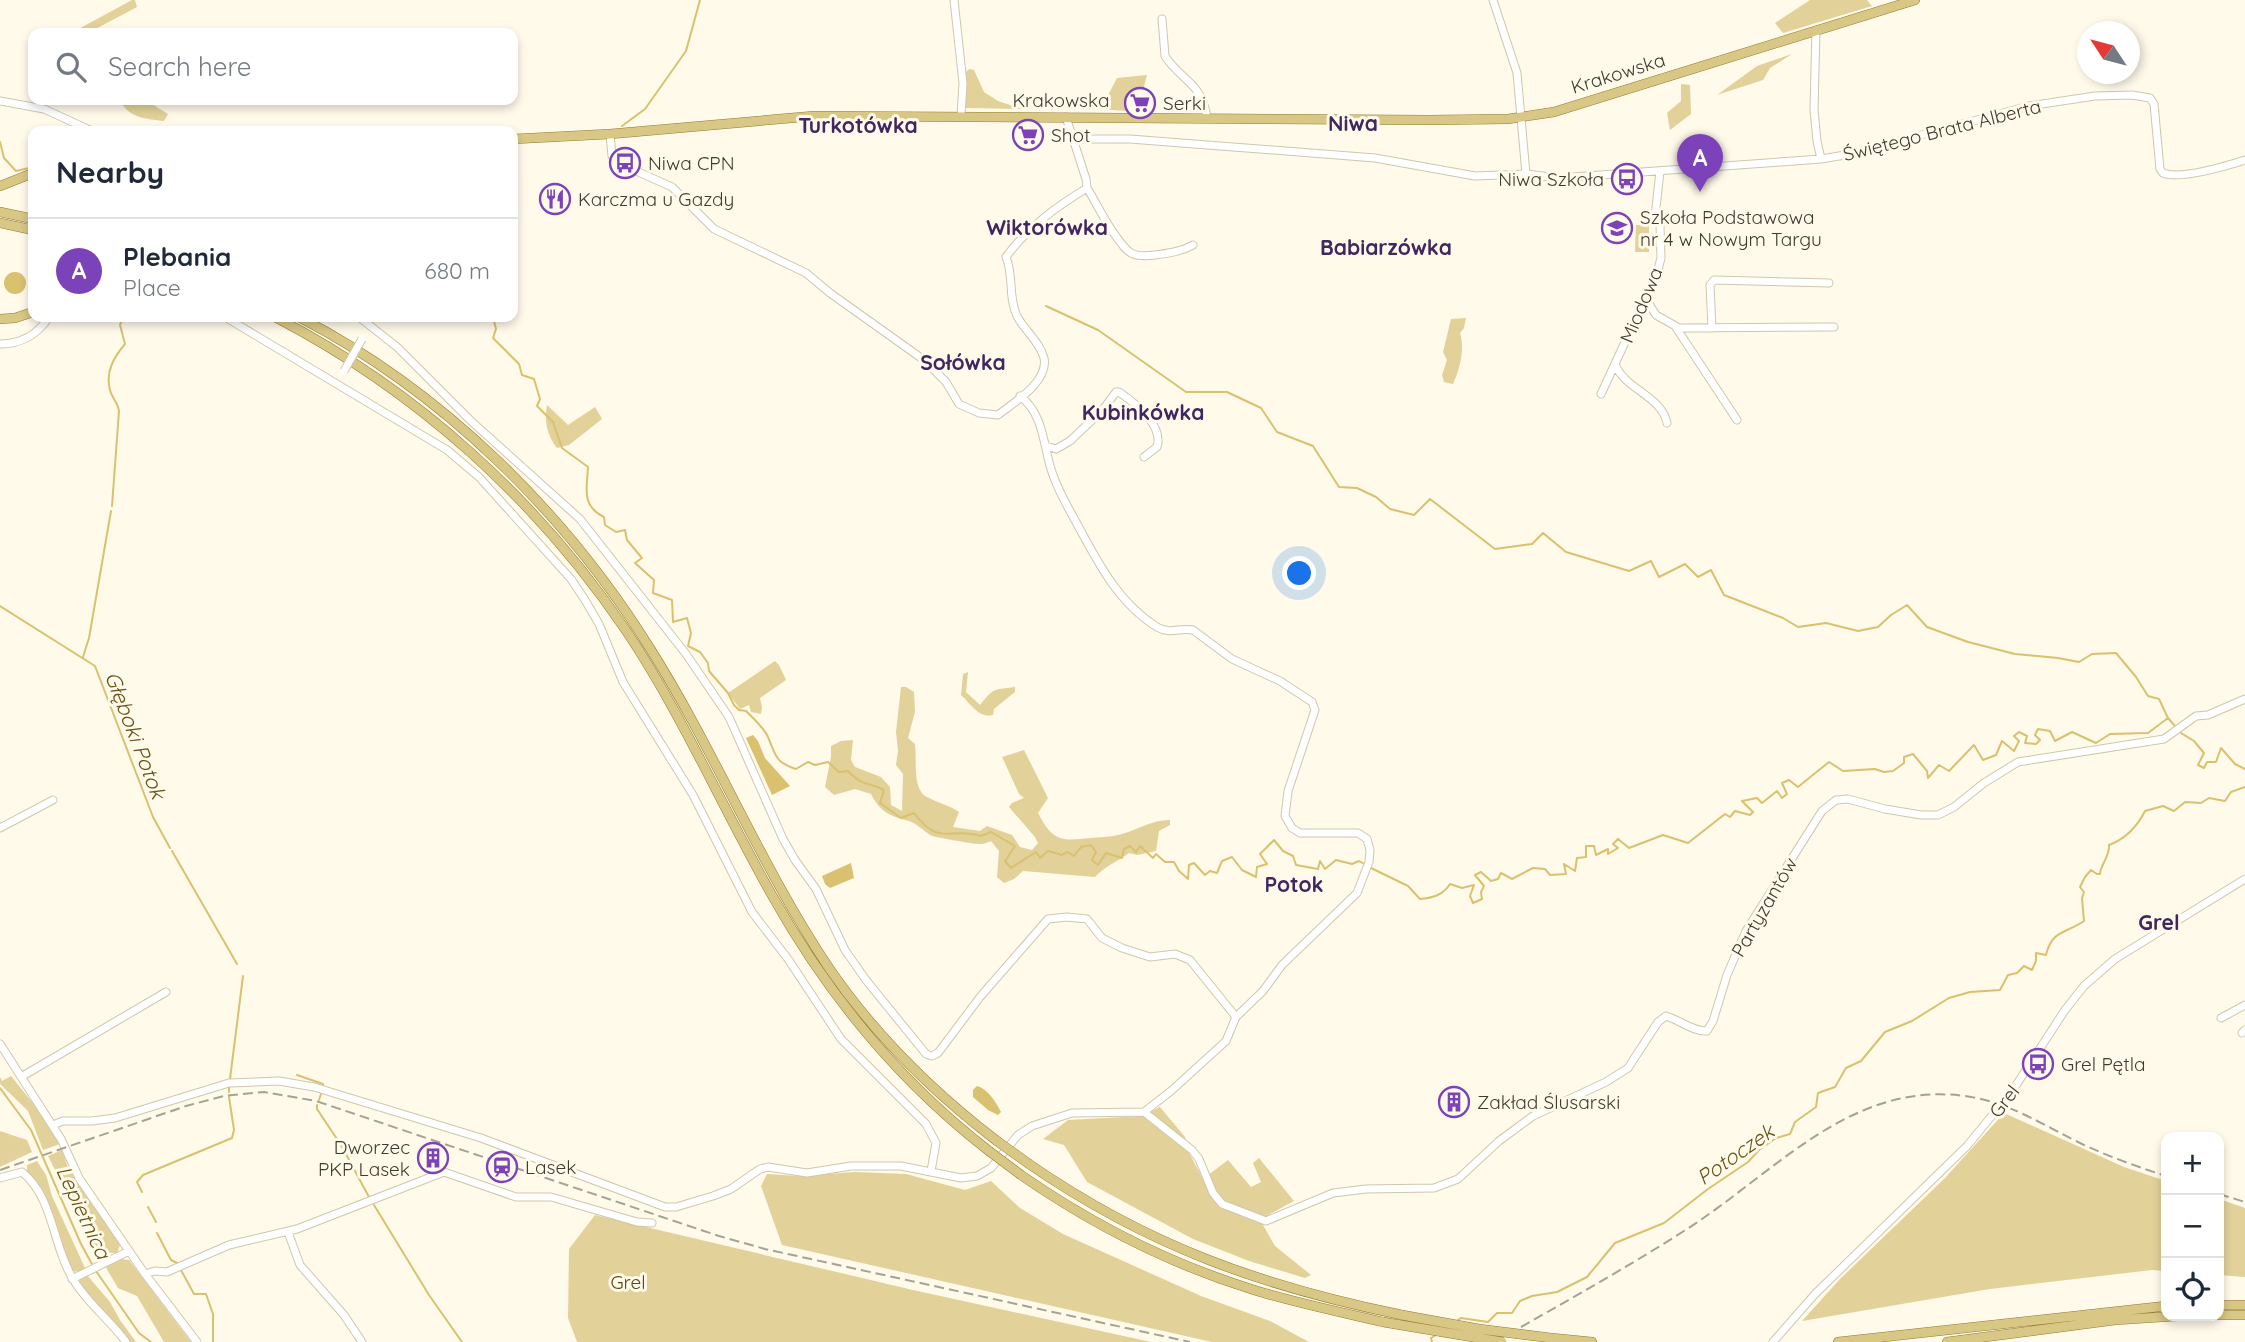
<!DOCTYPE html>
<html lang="en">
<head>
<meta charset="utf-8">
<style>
	:root { --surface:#fff; --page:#f6f6f7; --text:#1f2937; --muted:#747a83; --line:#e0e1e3; --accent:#7c42b9 }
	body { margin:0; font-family:Quicksand,sans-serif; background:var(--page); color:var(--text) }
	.controls { position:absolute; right:21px; bottom:21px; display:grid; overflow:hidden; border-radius:14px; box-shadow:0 4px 10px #0003 }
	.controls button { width:63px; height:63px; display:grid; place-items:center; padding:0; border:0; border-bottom:2px solid var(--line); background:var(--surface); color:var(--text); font:35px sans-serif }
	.compass { position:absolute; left:2077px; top:21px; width:63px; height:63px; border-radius:50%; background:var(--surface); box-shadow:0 4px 10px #0003; rotate:306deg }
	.you { position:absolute; left:1300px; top:574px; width:24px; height:24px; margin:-18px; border:5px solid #fff; border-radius:50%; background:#1a73e8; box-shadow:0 0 0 10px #1a73e833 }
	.badge { display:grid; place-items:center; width:46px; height:46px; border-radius:50%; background:var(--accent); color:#fff; font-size:23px; font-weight:700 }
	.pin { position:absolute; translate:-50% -58px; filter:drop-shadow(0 2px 4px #0008) }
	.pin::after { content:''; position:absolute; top:37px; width:24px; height:21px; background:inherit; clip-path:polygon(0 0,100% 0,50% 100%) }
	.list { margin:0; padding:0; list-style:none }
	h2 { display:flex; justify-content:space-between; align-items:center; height:91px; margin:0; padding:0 28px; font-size:30px }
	h2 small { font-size:23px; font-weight:400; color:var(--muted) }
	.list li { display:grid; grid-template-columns:46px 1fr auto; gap:21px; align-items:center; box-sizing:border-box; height:105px; padding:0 28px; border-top:2px solid var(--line) }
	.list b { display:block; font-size:26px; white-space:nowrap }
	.list p { margin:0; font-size:23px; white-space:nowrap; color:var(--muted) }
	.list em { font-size:23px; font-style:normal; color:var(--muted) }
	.icon { flex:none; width:38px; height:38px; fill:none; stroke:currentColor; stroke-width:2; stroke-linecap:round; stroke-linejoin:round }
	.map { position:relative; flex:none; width:2245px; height:1342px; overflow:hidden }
	.search { position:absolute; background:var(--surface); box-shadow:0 4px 10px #0003; left:28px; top:28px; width:490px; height:77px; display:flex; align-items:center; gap:18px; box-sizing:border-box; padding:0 24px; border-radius:14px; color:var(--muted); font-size:26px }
	.panel { position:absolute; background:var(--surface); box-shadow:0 4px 10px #0003; left:28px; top:126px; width:490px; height:196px; border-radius:14px }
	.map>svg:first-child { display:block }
</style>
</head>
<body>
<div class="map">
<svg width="2245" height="1342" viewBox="0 0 2245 1342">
	<rect width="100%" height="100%" fill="#fffaea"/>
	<!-- green -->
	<path fill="#e2d199" d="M132 0H135L137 7 88 33H74L73 32Z
		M1810 0H1867L1872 6 1783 33 1775 23Z
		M1792 54 1770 68 1763 80 1717 95 1757 66Z
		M969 69 974 70 984 92 998 101 1022 109 966 108 965 73Z
		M1147 75 1143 90 1127 94 1128 111 1098 109 1105 101 1117 78Z
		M1681 84 1690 85 1691 114 1670 130 1667 113 1681 101Z
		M120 100H145L168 114 164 121C146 119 128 118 120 100Z
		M1636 225H1649V252H1635Z
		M1466 318 1464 328 1460 333C1465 348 1460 369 1453 384L1444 382 1442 375 1447 360 1443 352 1451 319Z
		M547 405 568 425 595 407 602 419 569 445 557 448C547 435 544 421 547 405Z
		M775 661 779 665 786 680 760 698 762 707 761 714 751 712 749 705 740 709 728 693Z
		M968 672 966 692 980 705C994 688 992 690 1015 687V692L994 709 993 715C979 719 970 703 961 695L963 674Z
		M901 687H906L914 692 915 712 908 738 915 744C917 759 912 790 927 797 938 803 949 805 959 812L953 827 980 831 987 826 1012 835 1020 847 1032 850 1038 843 1035 837 1009 807 1012 803 1024 798 1019 794 1002 757 1024 750 1048 798 1038 813C1053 842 1061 841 1091 838 1099 837 1109 837 1118 835 1136 831 1150 820 1170 820V825L1159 831 1156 851 1137 855 1129 853C1117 862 1105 866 1095 877L1023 871 1014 879 1004 883 997 877 999 851 991 841C988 842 984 844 981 844 978 845 935 837 932 836 925 832 917 824 909 821 890 816 880 812 871 794L855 789 834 795 825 787 831 757V746L841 741 853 740 851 760 855 767 881 777 890 787 891 805 902 811 903 774 896 765 898 751 896 732Z
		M11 1076 44 1117 60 1144 43 1150 28 1111 0 1084V1077L2 1081Z
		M1160 1107 1185 1137 1188 1151 1203 1179 1228 1160 1251 1187 1261 1182 1253 1163 1259 1158 1294 1201 1268 1215 1263 1225 1275 1246 1311 1275 1305 1278 1249 1261 1193 1239 1087 1182 1064 1145 1043 1139 1068 1120 1142 1116Z
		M2004 1113 2124 1167 2166 1181V1271L2152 1270 1990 1289 1802 1321 1840 1279 1945 1178Z
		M0 1131 27 1140 32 1152 0 1167Z
		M62 1150 68 1168 120 1245 117 1253 97 1252C82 1219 64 1188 48 1156Z
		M37 1161 46 1175 52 1196 85 1268 81 1272 71 1271 58 1238 44 1193 27 1172V1165Z
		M855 1172 906 1174 965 1190 991 1181 1020 1208 1063 1234 1201 1296 1270 1321 1309 1342H1212L782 1245 761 1186 767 1174 799 1176Z
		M2219 1199 2245 1208V1277L2219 1275Z
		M595 1215 913 1290 1151 1342H577L568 1318 569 1249Z
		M121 1259 129 1260 191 1342H164L137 1296 118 1288 105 1266Z
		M87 1275 110 1302 120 1320 136 1342H128L80 1286 79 1280Z"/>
	<!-- water -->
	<path fill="#dac16f" d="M4 283a11 11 0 1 1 22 0a11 11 0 1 1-22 0Z
		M753 735 758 741 765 758 790 786 772 795 746 738Z
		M851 863 854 878 830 888 825 884 822 876Z
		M977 1086C988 1089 996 1102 1001 1112L998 1115 988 1110 973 1097V1090Z"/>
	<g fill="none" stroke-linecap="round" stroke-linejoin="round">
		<!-- stream -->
		<path stroke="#dac16f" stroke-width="2" d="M622 126 645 109 686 51 700 0
			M0 142 4 158 16 171 33 167
			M1046 306 1098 330 1186 392H1227L1261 408 1277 432 1313 446 1339 487 1357 488 1376 497 1390 509 1414 515 1430 499 1495 549 1532 544 1543 533 1566 552 1629 571 1651 561 1659 577 1685 564 1698 577 1711 570 1724 595 1783 618 1798 627 1826 623 1858 631 1878 627 1891 615 1907 605 1927 627 1968 642 2015 654 2058 658 2079 662 2092 654 2116 653 2136 677 2148 696 2159 699 2168 718 2175 726
			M493 317 496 329 493 338 519 364 522 375 534 379 540 399 537 406 553 422 562 448 588 467C587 488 581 506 604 517L605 525 616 532 625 530 627 540 642 558 635 563 654 580 653 593 672 600 673 622 687 618 691 633 688 646 700 652 708 663 709 671 728 693 734 705 739 710 746 711C753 718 764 728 768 737 776 756 775 762 796 769L808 762 815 765 828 762 839 772 848 771C861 786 869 782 884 790L880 803 901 818 914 813C940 848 949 826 981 836L991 832 1015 846 1005 861 1011 868 1036 852 1040 858 1048 851 1062 855 1067 852 1074 856 1081 847 1091 845 1096 852 1092 860 1098 865 1106 853 1122 858 1124 849 1130 846 1136 852 1140 846 1153 858 1156 854 1165 862H1174L1179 871 1188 879 1189 865 1194 863 1205 875 1210 871 1217 873 1222 861 1232 857 1242 870 1256 877 1257 867 1267 864 1260 854 1274 840 1283 851 1293 856 1296 865 1318 869 1320 861 1325 869 1336 860 1352 864 1359 861 1366 865
			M112 506 119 411C118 403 112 398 110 390 105 372 114 357 125 344L120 325 123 317
			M0 606 95 666 153 817 170 848
			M83 657 89 638 111 511
			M2181 733 2194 741 2204 753 2198 765 2204 768 2207 762H2216L2221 748 2235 764 2245 769
			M172 851 237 964
			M1371 868 1408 886 1420 899C1433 898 1443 895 1450 884L1462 888 1474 885 1470 896 1473 903 1482 899 1481 892 1484 886 1475 875 1481 872 1491 881 1498 879 1501 873 1512 879 1533 868 1545 869 1550 875 1566 874 1564 864 1575 871 1577 858 1586 857V846H1594L1596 855 1608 849V854L1618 848 1613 844 1618 839 1629 848 1663 835 1688 843 1725 814 1730 817 1735 811 1750 815 1753 812 1742 801 1757 798 1762 803 1777 791 1782 798 1787 794 1782 783 1789 780 1798 787 1829 762 1843 771 1875 769 1884 772 1893 771 1904 763V757L1913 754 1927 771 1928 778 1939 765 1949 771 1974 745 1983 760 1996 755 2002 741 2014 751 2019 741 2014 736 2019 732 2027 736 2025 743 2036 744 2040 740 2035 735 2038 729 2050 731 2055 741 2072 732 2096 743 2110 734 2148 733 2168 718
			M297 1075 323 1084V1086
			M230 1079 243 976
			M0 1088 31 1130 81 1244 93 1266
			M229 1092V1087
			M319 1100 321 1094
			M317 1105V1109L341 1145 369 1197
			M142 1192 137 1182 143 1175 232 1138 234 1130 229 1097
			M374 1205 429 1295 462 1342
			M148 1207 156 1222
			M157 1233 171 1260 177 1263
			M181 1270 194 1294H206L213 1314V1342
			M96 1271 139 1333 151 1342
			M1455 1322 1461 1318 1488 1322 1497 1313H1512L1520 1301 1532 1296 1557 1292 1587 1277 1615 1243 1664 1223 1708 1189 1748 1162 1759 1150 1776 1138 1790 1134 1795 1122 1816 1107 1818 1093 1835 1087 1846 1068 1861 1061 1885 1032 1912 1021 1949 998 1970 992 2000 990 2008 975 2017 973 2024 966 2032 970 2036 961V953L2046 955C2052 930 2065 934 2084 921L2082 898 2084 892 2080 887 2085 877 2091 870 2097 874H2100C2101 863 2110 857 2109 845 2125 839 2137 827 2145 811L2163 806 2174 811 2185 802 2201 803 2209 798 2225 801 2231 792 2245 787
			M1432 1342 1431 1338 1436 1335"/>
		<!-- minor casing -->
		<g stroke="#cfc7ad" stroke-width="9">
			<path id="minor" d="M954 0 963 83 961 116
				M1493 0 1517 73 1526 174
				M1162 19 1165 56C1182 82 1202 82 1207 118
				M1816 30 1814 110 1817 141 1821 159
				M0 101 44 109 92 131
				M610 134 612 156 616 162 672 187 714 229 806 273 830 293 924 360 946 382 959 404 979 413 998 415C1013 403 1049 382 1044 358 1040 342 1024 330 1017 316 1008 297 1014 276 1006 257 1028 227 1056 207 1087 188L1086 179 1066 117
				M1073 139H1130L1375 158 1475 176 1526 174 1559 178 1821 159 1851 154 2029 106 2095 96 2132 95 2150 98 2154 104 2160 169 2163 173C2181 180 2226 166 2245 160
				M1087 188C1097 204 1104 220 1115 235 1128 253 1131 258 1155 255 1169 253 1180 252 1193 245
				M1646 299 1656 315 1679 328 1834 327
				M225 317 447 450 479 477 571 579 585 600 599 624 623 682 693 795 752 912 788 959 841 1039 926 1124 936 1143 931 1171
				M359 317 397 347 471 421 580 519 686 654 729 717 783 839 795 860 816 889 845 950 866 980 926 1054 932 1056 938 1053 980 997 1048 919 1067 917 1087 919 1102 938 1122 948 1150 957 1175 954 1190 960 1236 1017
				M1675 326 1737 420
				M1712 328 1710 285 1714 280 1829 283
				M0 344C21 344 38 334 49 317
				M1615 364C1624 389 1662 396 1667 423
				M1601 394 1657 273 1661 258 1660 226 1655 217 1660 171
				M1046 446 1056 449 1070 441 1090 422 1105 407 1116 392H1119C1135 403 1164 425 1157 447L1144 457
				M0 828 53 800
				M2221 1018 2245 1005
				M2242 1033 2245 1030
				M0 1044 61 1139 79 1178 145 1274 197 1342
				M21 1077 166 992
				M1144 1112 1192 1150 1199 1159 1213 1193 1222 1204 1266 1221 1333 1193 1366 1189 1434 1188 1458 1179 1499 1141 1533 1116 1606 1082 1628 1068 1658 1022 1666 1016C1679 1020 1694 1032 1707 1031L1713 1021 1727 975 1746 931 1822 811 1836 800 1848 799 1885 809 1921 815H1938L1954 807 1984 783 2018 762 2164 739 2196 716 2208 715 2245 699
				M53 1125 63 1121H92L115 1118 229 1083 279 1081 314 1087 481 1138 665 1207H676L713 1196 731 1189 760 1169 768 1167 807 1173 851 1166H901L961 1178 977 1176 991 1168 1018 1135 1032 1126 1072 1113 1144 1112 1171 1091 1226 1041 1236 1017 1263 991 1282 965 1357 893 1369 862 1370 850 1367 839 1358 833H1300L1292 828 1285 816 1288 791 1315 710 1312 702 1280 681 1232 659 1193 630C1180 627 1170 635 1157 627 1118 603 1097 561 1076 522 1065 502 1053 481 1048 458 1043 436 1040 411 1020 396
				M0 1178 22 1172C54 1198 52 1245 73 1279 86 1302 110 1320 126 1342
				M288 1232 300 1265 344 1315 362 1342
				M145 1274 155 1271 167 1272 229 1245 297 1229 444 1172 516 1197H551L637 1222 652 1223
				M72 1279 129 1251
				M1773 1342 1815 1294 1967 1146 2013 1090 2065 1010 2084 986 2115 959 2245 879"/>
		</g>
		<!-- major casing -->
		<g stroke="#927d32" stroke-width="10">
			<path id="major" d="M513 139 610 134 814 116 1429 120 1508 119 1554 112 1915 0
				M0 186 33 173
				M0 212 33 219
				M0 223 33 230
				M275 317C416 390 538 500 627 632 683 716 723 809 773 897 828 995 900 1082 989 1151
				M299 317C442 391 566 513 651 650 716 753 761 867 829 968 875 1035 933 1092 997 1141
				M0 319 15 318 33 312
				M1029 1164C1148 1246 1261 1286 1402 1315
				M1021 1175C1093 1225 1170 1264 1254 1290 1296 1303 1340 1312 1383 1322
				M2219 1305H2245
				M2219 1315H2245
				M1551 1338 1592 1342
				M1838 1342 2166 1306
				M1947 1342 2115 1320 2177 1316"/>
		</g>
		<!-- minor -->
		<use href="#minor" stroke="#fff" stroke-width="7"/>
		<!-- major -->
		<use href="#major" stroke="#d9c785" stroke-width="9"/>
		<!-- rail -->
		<path stroke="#a6a294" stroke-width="2" stroke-dasharray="10 5" stroke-linecap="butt" d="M0 1170 186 1106 224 1096 264 1092 316 1101 719 1236 765 1249 1190 1342
			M2219 1194 2245 1202
			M1495 1342C1559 1305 1625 1269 1687 1229 1776 1172 1854 1077 1971 1097 2012 1104 2045 1126 2082 1144 2110 1157 2138 1167 2166 1176"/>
		<!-- minor-bridge casing -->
		<g stroke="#cfc7ad" stroke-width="9" stroke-linecap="butt">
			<path id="minor-bridge" d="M344 371 362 339"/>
		</g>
		<!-- major-bridge casing -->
		<g stroke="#927d32" stroke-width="10" stroke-linecap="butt">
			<path id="major-bridge" d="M997 1141 1029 1164
				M989 1151 1021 1175
				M1402 1315 1479 1329 1551 1338
				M1383 1322 1502 1342"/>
		</g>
		<!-- minor-bridge -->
		<use href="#minor-bridge" stroke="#fff" stroke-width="7"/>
		<!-- major-bridge -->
		<use href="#major-bridge" stroke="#d9c785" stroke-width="9"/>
	</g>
	<!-- icons -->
	<defs>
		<g id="supermarket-ring" transform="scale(1.575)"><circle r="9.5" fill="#fffaea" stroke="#7c42b9" stroke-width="1.5"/><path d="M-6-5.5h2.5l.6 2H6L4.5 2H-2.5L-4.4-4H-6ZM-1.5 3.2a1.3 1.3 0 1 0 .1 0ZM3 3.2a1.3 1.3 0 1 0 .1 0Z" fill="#7c42b9"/></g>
		<g id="bus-ring" transform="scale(1.575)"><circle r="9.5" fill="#fffaea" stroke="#7c42b9" stroke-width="1.5"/><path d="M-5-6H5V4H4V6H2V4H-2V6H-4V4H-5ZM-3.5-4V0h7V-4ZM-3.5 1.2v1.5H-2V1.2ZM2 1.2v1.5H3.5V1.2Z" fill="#7c42b9"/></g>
		<g id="restaurant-ring" transform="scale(1.575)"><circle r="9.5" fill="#fffaea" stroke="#7c42b9" stroke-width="1.5"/><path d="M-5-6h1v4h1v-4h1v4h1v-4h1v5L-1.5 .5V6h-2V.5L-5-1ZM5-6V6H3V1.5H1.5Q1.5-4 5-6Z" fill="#7c42b9"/></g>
		<g id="school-ring" transform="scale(1.575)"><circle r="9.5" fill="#fffaea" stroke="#7c42b9" stroke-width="1.5"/><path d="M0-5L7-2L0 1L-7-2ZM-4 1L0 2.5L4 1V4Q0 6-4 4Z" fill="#7c42b9"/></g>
		<g id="building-ring" transform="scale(1.575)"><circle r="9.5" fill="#fffaea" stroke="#7c42b9" stroke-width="1.5"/><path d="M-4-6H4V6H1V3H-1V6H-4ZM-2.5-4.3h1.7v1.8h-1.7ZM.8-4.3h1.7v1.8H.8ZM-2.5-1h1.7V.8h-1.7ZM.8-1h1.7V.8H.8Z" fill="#7c42b9"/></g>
		<g id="station-ring" transform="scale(1.575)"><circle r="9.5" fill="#fffaea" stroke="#7c42b9" stroke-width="1.5"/><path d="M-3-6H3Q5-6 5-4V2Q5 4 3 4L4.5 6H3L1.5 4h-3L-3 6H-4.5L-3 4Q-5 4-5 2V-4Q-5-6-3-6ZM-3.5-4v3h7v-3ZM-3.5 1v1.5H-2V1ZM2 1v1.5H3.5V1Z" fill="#7c42b9"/></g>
	</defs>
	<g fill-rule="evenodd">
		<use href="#supermarket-ring" x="1140" y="103"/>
		<use href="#supermarket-ring" x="1028" y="135"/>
		<use href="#bus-ring" x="625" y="163"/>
		<use href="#bus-ring" x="1627" y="179"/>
		<use href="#restaurant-ring" x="555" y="199"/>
		<use href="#school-ring" x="1617" y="228"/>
		<use href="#bus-ring" x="2038" y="1064"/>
		<use href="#building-ring" x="1454" y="1102"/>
		<use href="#building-ring" x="433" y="1158"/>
		<use href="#station-ring" x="502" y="1167"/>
	</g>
	<g text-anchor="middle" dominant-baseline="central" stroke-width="6" stroke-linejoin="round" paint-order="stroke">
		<!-- street labels -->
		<g font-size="19" fill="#3e3b30" stroke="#fffaea">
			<text transform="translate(1618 73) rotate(-17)">Krakowska</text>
			<text x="1061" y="100">Krakowska</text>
			<text transform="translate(1942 130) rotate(-14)">Świętego Brata Alberta</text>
			<text transform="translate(1641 305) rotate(-67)">Miodowa</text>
			<text transform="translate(1764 907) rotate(-60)">Partyzantów</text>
			<text transform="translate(2004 1101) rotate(-52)">Grel</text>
		</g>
		<!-- poi labels -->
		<g font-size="19" fill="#3e3b30" stroke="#fffaea" text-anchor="start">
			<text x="1163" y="103">Serki</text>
			<text x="1051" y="135">Shot</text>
			<text x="648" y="163">Niwa CPN</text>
			<text x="1604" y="179" text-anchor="end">Niwa Szkoła</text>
			<text x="578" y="199">Karczma u Gazdy</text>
			<text x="1640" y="217">Szkoła Podstawowa<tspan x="1640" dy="22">nr 4 w Nowym Targu</tspan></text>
			<text x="2061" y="1064">Grel Pętla</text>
			<text x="1477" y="1102">Zakład Ślusarski</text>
			<text x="410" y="1147" text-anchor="end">Dworzec<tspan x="410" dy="22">PKP Lasek</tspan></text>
			<text x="525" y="1167">Lasek</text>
		</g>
		<!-- park labels -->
		<g font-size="19" fill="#5b4a07" stroke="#fffaea">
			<text x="628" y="1282">Grel</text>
		</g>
		<!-- neighbourhood labels -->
		<g font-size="21" font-weight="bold" fill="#412660" stroke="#fffaea">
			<text x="1353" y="123">Niwa</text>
			<text x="858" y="125">Turkotówka</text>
			<text x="1047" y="227">Wiktorówka</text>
			<text x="1386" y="247">Babiarzówka</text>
			<text x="963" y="362">Sołówka</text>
			<text x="1143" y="412">Kubinkówka</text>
			<text x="1294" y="884">Potok</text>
			<text x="2159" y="922">Grel</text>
		</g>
		<!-- water labels -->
		<g font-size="21" font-style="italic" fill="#655416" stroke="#fffaea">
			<text transform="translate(136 735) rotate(69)">Głęboki Potok</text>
			<text transform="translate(1735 1154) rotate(-35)">Potoczek</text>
			<text transform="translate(84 1212) rotate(65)">Lepietnica</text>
		</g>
	</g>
</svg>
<div class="controls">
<button>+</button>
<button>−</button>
<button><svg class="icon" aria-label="locate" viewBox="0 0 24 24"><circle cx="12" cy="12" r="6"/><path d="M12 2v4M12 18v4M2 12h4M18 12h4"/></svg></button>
</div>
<svg class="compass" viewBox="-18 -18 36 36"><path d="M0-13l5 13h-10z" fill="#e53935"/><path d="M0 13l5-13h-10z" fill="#747a83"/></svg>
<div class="you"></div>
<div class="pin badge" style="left:1700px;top:192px">A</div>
<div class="search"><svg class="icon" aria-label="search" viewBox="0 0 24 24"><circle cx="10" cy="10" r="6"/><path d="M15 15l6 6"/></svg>Search here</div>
<section class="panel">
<h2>Nearby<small></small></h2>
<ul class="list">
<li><span class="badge">A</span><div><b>Plebania</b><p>Place</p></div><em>680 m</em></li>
</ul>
</section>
</div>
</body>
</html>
